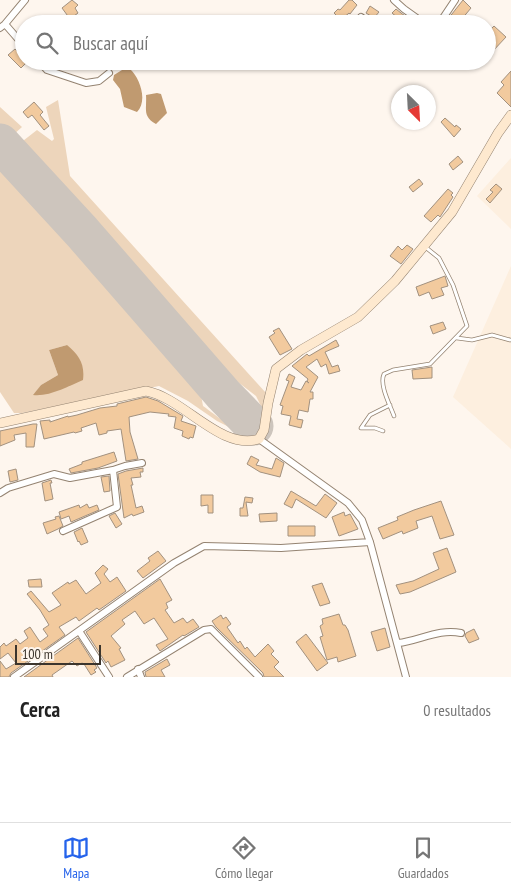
<!DOCTYPE html>
<html lang="es">
<head>
<meta charset="utf-8">
<style>
	:root { --surface:#fff; --page:#f2f2f2; --text:#222; --muted:#767676; --line:#e0e0e0; --accent:#2563eb }
	body { margin:0; font-family:"PT Sans Narrow",sans-serif; background:var(--page); color:var(--text) }
	.compass { position:absolute; left:391px; top:85px; width:45px; height:45px; border-radius:50%; background:var(--surface); box-shadow:0 1px 4px #0004; rotate:156deg }
	.scale { position:absolute; left:15px; bottom:12px; width:86px; box-sizing:border-box; padding-left:5px; border:2px solid #3c352d; border-top:0; font-size:14px; line-height:18px; white-space:nowrap; color:#3c352d; -webkit-text-stroke:4px #fef6ee; paint-order:stroke }
	.list { margin:0; padding:0; list-style:none }
	h2 { display:flex; justify-content:space-between; align-items:center; height:65px; margin:0; padding:0 20px; font-size:21px }
	h2 small { font-size:16px; font-weight:400; color:var(--muted) }
	.icon { flex:none; width:28px; height:28px; fill:none; stroke:currentColor; stroke-width:2; stroke-linecap:round; stroke-linejoin:round }
	.map { position:relative; flex:none; width:511px; height:677px; overflow:hidden }
	.search { position:absolute; background:var(--surface); box-shadow:0 1px 4px #0004; left:15px; right:15px; top:15px; height:55px; display:flex; align-items:center; gap:12px; box-sizing:border-box; padding:0 18px; border-radius:28px; color:var(--muted); font-size:19px }
	.sheet { height:145px; background:var(--surface) }
	nav { display:flex; justify-content:space-around; align-items:center; box-sizing:border-box; height:70px; border-top:1px solid var(--line); background:var(--surface); font-size:14px; color:var(--muted) }
	nav a { display:grid; justify-items:center; gap:2px }
	nav .on { color:var(--accent) }
	.map>svg:first-child { display:block }
</style>
</head>
<body>
<div class="map">
<svg width="511" height="677" viewBox="0 0 511 677">
	<rect width="100%" height="100%" fill="#fef6ee"/>
	<!-- built -->
	<path fill="#fdefdf" d="M511 158V229L477 196Z
		M511 266V449L453 397Z"/>
	<!-- green -->
	<path fill="#edd5bb" fill-rule="evenodd" d="M58 100 70 176 266 393 263 426 256 431 245 432 233 429 217 421 188 401 159 386 22 413H14L0 392V159L198 379 203 406C220 418 238 436 259 426L261 406 256 396 212 362 0 127V107L22 127 13 135 19 144 37 130 52 141 54 139 46 107ZM67 345 70 386 34 395 41 385 58 375 49 350Z"/>
	<!-- water -->
	<path fill="#c09a70" d="M130 69C140 78 148 101 137 112L124 107 120 89 113 80 114 75 122 70Z
		M157 93 161 94 167 113 156 124C142 116 147 109 146 95Z
		M67 345C79 355 85 364 83 380 69 386 49 397 33 395L41 385 58 375 49 350Z"/>
	<g fill="none" stroke-linecap="round" stroke-linejoin="round">
		<!-- runway -->
		<path stroke="#cdc5bd" stroke-width="39" d="M0 143 82 232 223 394 254 426"/>
	</g>
	<!-- building -->
	<path fill="#f2ca9e" stroke="#a2917f" d="M72 0 78 5 75 8 78 13 70 19 62 8Z
		M349 0H352L357 5 350 14 349 13 341 20 334 13 338 9 340 10Z
		M463 0 471 8 461 20 465 24H454L448 19Z
		M370 6 379 12 374 18 366 13Z
		M396 9 401 13 416 24H405L392 13Z
		M494 26 506 37 492 52 487 47V33Z
		M15 49 24 58V61H28L21 68 8 55Z
		M511 71V107L497 93 504 85 501 82Z
		M34 102 43 112 40 115 49 126 44 130 32 115 28 118 23 112Z
		M445 118 455 127 456 125 461 129 454 137 441 122Z
		M458 156 463 162 453 170 449 164Z
		M419 179 423 184 413 192 409 187Z
		M496 184 502 189 490 203 486 199 493 192 490 190Z
		M448 189 453 193 451 195 453 197 440 217 438 215 431 222 424 216Z
		M407 245 413 249 401 264 390 256 398 246 402 250Z
		M445 276 448 286 441 288 444 295 432 299 429 292 419 296 416 287Z
		M443 322 446 329 433 334 430 326Z
		M279 328 292 349 280 355 269 337 275 333 273 331Z
		M336 340 339 346 325 352 332 367 338 365 340 371 329 374 326 364 321 367 317 359 306 367 318 377 310 392H313V399H310L308 412 299 410 297 419 303 420 301 428 289 425 291 416 281 414 283 406 280 405 289 381 286 380 289 374 295 377 291 387 301 390 306 381 309 383 307 381 308 379 292 366 307 354 309 356Z
		M432 367V378L413 379 412 370Z
		M146 397 158 401 183 416 181 421 196 426 193 438 190 437 189 439 182 436 183 431 174 428 176 417 168 416 169 414 150 412 129 417 130 432 138 459 126 461 121 429 107 431V433L99 435 96 423 81 428 82 431 75 433 74 432 44 439 40 421 50 420V422L68 416V417L77 415 100 408 117 406V404Z
		M33 424H37L34 447H26V433L14 435 15 440 0 446V431Z
		M114 452 117 461 98 468 71 473 69 469 82 464V462Z
		M251 456 259 460 256 465 272 469 276 458 284 463 280 477 260 472 247 464Z
		M143 468V472H140L141 477 131 478 133 485H131L136 508 142 506 144 512 133 516 132 514 124 518 118 474 126 471Z
		M16 469 18 480 10 482 8 471Z
		M109 476 110 491 104 492 101 477Z
		M51 480 52 483H50L53 499 45 501 42 483Z
		M291 491 316 506 325 494 337 503 326 518 296 499 292 508 284 504Z
		M201 495H213V513H208V505L201 506Z
		M245 497 253 498 252 503 246 502 248 516H240V508H243Z
		M441 501 454 535 440 539 432 516 416 521 418 528 403 534 402 531 383 539 378 528 398 520 397 517 414 510Z
		M87 504 89 508 97 505 99 510 71 522 69 516 61 519 59 512 79 505 80 508Z
		M344 512 345 516 350 514 358 529 339 536 332 517Z
		M115 513 122 524 116 528 109 516Z
		M277 513V521L260 522 259 514Z
		M59 516 63 526 58 529 47 534 43 523 56 519 55 517Z
		M288 526H315V536H288Z
		M82 528 88 542 81 545 79 541 78 542 74 532Z
		M447 548 456 572 410 592 400 594 396 585 413 581 439 569 433 553Z
		M158 551 166 561 143 578 137 571 150 561 148 558Z
		M103 565 108 569 104 574 110 582 117 577 126 591 99 610 97 608 79 621 76 617 59 627 65 635 11 673 9 677H0V661L6 669 16 663 8 653 0 659V647L4 643 6 646 16 639 20 644 28 638 24 631 30 627 40 642 48 636 43 629 49 625 40 610 27 594 31 591 49 612 61 605 52 593 68 582 69 584 76 580 86 594 101 583 95 573Z
		M41 579 42 587H29L28 580Z
		M160 579 172 600 166 603 168 608 165 610 174 623 183 618 187 623 193 619 199 627 184 636 183 635 160 651 156 645 168 639 154 618 144 624 135 611 122 620 125 624 111 636 121 648 119 649 125 660 111 667 108 661 106 663 86 632Z
		M322 583 330 603 320 606 312 586Z
		M339 614 343 625H345L348 630 356 656 338 662 337 657 327 660 320 637 323 636 320 626 323 624 322 619Z
		M221 615 223 619 226 617 231 624 227 627 238 643 240 641 245 649 247 647 255 657 268 644 274 651 271 654 279 662 274 667 284 677H264L263 673 216 627 212 621Z
		M385 628 390 647 377 651 371 632Z
		M474 629 479 639 469 643 465 636 466 633Z
		M306 634 328 663 317 671 296 642Z
		M78 638 97 668 94 670 96 672 91 675 84 664 82 663 77 666 72 661 52 675 53 677H24Z
		M167 659 170 665 161 670 165 677H146L145 672Z"/>
	<g fill="none" stroke-linecap="round" stroke-linejoin="round">
		<!-- service casing -->
		<g stroke="#948371" stroke-width="4.5">
			<path id="service" d="M457 338 472 340 492 335 510 340
				M394 416C390 405 379 385 384 374L393 370 430 364 467 326 453 285 439 258 424 246
				M361 428 370 415 390 405
				M361 428H375L383 431"/>
		</g>
		<!-- minor casing -->
		<g stroke="#948371" stroke-width="8">
			<path id="minor" d="M394 0 404 9 425 24
				M361 17 370 24
				M5 24 24 46
				M439 24 455 0
				M0 28 5 24 25 0
				M39 61 47 70 86 83 99 81 109 73
				M259 439 348 503 362 520 370 542 406 677
				M0 493 8 488 54 474 70 478 113 470 125 466 142 463
				M63 531 117 507 113 470
				M79 631 109 677
				M398 643C419 641 439 628 461 633
				M138 669 141 677
				M14 677 174 563 204 546 281 548 370 542
				M127 677 204 630 211 629 259 677"/>
		</g>
		<!-- secondary casing -->
		<g stroke="#948371" stroke-width="10">
			<path id="secondary" d="M0 423 146 391C184 398 220 451 259 439L264 430 268 403 276 369 301 350 358 317 395 281 452 212 498 133 511 115"/>
		</g>
		<!-- service -->
		<use href="#service" stroke="#fff" stroke-width="3"/>
		<!-- minor -->
		<use href="#minor" stroke="#fff" stroke-width="6"/>
		<!-- secondary -->
		<use href="#secondary" stroke="#fee9cf" stroke-width="9"/>
	</g>
</svg>
<svg class="compass" viewBox="-18 -18 36 36"><path d="M0-13l5 13h-10z" fill="#e53935"/><path d="M0 13l5-13h-10z" fill="#767676"/></svg>
<div class="scale">100 m</div>
<div class="search"><svg class="icon" aria-label="search" viewBox="0 0 24 24"><circle cx="10" cy="10" r="6"/><path d="M15 15l6 6"/></svg>Buscar aquí</div>
</div>
<section class="sheet">
<h2>Cerca<small>0 resultados</small></h2>
<ul class="list">
</ul>
</section>
<nav>
<a class="on"><svg class="icon" aria-label="map" viewBox="0 0 24 24"><path d="M3 6l6-2 6 2 6-2v14l-6 2-6-2-6 2zM9 4v14M15 6v14"/></svg>Mapa</a>
<a><svg class="icon" aria-label="directions" viewBox="0 0 24 24"><path d="M12 3l9 9-9 9-9-9zM9 14v-3h6M13 9l2 2-2 2"/></svg>Cómo llegar</a>
<a><svg class="icon" aria-label="saved" viewBox="0 0 24 24"><path d="M7 4h10v16l-5-4-5 4z"/></svg>Guardados</a>
</nav>
</body>
</html>
